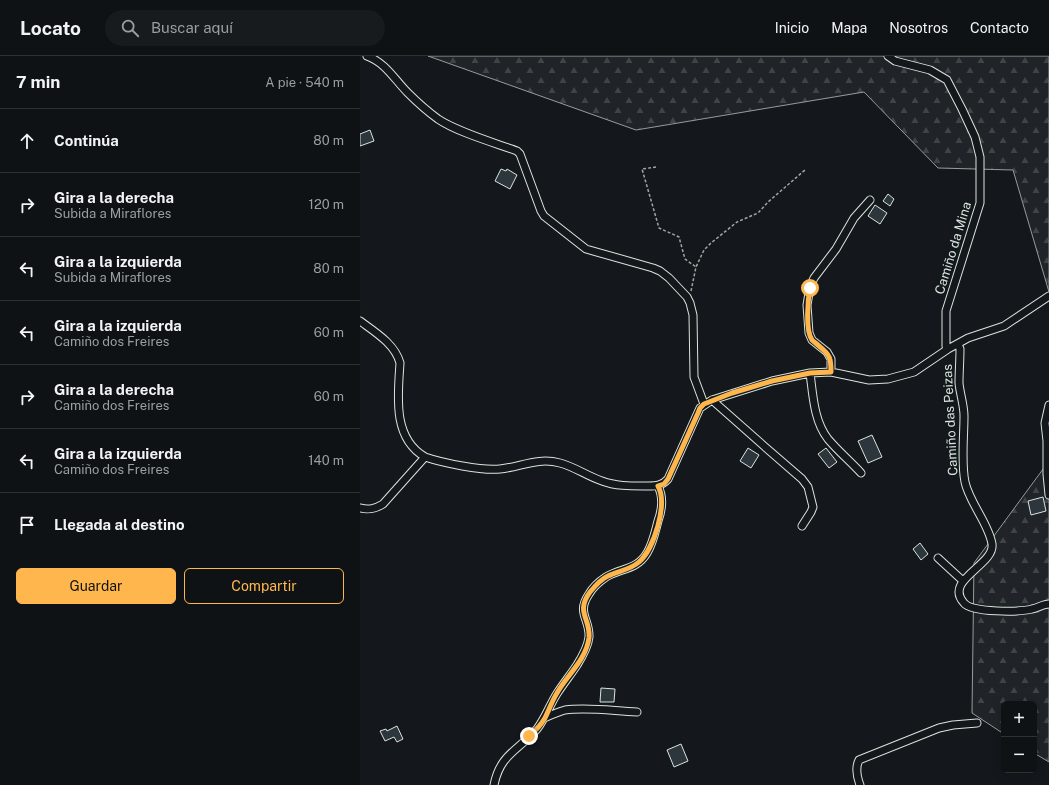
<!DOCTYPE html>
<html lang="es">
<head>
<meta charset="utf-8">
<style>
	:root { --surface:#0f1215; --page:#181b1e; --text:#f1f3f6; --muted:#9b9ea0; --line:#2f3234; --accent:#ffb74d }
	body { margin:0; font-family:"Public Sans",sans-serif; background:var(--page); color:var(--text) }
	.controls { position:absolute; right:12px; bottom:12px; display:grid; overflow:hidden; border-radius:6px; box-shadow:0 2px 10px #0003 }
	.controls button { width:36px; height:36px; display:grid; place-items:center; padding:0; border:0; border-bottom:1px solid var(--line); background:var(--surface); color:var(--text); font:20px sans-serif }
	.stop { position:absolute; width:12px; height:12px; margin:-9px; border:3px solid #ffb74d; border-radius:50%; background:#fff }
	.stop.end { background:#ffb74d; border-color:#fff; box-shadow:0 1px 4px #0008 }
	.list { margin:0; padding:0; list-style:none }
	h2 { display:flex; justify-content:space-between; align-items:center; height:52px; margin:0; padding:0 16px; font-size:17px }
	h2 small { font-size:13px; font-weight:400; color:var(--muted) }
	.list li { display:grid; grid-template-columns:26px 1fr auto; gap:12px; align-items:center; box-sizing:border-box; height:64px; padding:0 16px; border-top:1px solid var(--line) }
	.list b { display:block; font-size:15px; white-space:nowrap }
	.list p { margin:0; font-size:13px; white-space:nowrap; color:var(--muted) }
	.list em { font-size:13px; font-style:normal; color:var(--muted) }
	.actions { display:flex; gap:8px; padding:12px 16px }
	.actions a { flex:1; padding:9px 0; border:1px solid var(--accent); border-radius:6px; text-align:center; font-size:14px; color:var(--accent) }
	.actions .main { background:var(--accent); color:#111 }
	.icon { flex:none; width:22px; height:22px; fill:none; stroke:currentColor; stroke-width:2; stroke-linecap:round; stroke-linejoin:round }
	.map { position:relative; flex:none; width:689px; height:729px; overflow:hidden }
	header { display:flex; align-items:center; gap:24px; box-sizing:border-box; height:56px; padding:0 20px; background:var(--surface); border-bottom:1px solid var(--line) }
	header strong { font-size:19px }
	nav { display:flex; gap:22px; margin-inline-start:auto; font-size:14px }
	.search { width:280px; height:36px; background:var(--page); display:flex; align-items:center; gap:10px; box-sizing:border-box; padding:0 14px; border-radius:22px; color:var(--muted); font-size:15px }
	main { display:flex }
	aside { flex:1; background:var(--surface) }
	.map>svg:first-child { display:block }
</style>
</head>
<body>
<header>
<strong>Locato</strong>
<div class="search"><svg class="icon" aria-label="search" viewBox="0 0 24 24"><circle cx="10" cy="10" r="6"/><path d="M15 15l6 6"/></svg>Buscar aquí</div>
<nav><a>Inicio</a><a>Mapa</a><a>Nosotros</a><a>Contacto</a></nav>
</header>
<main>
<aside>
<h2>7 min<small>A pie · 540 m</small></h2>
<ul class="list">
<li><svg class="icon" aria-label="ahead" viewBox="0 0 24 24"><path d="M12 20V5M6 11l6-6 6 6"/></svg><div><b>Continúa</b></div><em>80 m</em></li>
<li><svg class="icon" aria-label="right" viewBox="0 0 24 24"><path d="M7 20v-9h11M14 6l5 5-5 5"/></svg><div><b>Gira a la derecha</b><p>Subida a Miraflores</p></div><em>120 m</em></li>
<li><svg class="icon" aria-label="left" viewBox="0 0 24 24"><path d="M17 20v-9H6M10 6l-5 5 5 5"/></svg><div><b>Gira a la izquierda</b><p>Subida a Miraflores</p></div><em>80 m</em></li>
<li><svg class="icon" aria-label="left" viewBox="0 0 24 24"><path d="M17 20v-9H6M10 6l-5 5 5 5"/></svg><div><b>Gira a la izquierda</b><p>Camiño dos Freires</p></div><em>60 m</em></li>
<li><svg class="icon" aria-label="right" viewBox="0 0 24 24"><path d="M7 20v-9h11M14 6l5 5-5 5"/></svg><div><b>Gira a la derecha</b><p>Camiño dos Freires</p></div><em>60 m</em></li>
<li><svg class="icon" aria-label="left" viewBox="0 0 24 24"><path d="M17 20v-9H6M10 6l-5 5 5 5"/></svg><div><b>Gira a la izquierda</b><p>Camiño dos Freires</p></div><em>140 m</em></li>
<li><svg class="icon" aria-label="arrive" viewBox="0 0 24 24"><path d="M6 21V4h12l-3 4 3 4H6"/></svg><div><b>Llegada al destino</b></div></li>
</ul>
<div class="actions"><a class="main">Guardar</a><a>Compartir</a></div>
</aside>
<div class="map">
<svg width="689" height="729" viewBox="0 0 689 729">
	<defs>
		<pattern id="forest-firs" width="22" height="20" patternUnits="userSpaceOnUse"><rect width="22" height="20" fill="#202428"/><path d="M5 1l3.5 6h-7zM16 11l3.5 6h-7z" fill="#404447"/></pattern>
	</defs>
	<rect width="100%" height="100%" fill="#14181c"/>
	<!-- forest -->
	<path fill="url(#forest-firs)" stroke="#939e99" d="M68 0H689V236L653 114 578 112 504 36 276 74Z
		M689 405V706L674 697V648H644V678L612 657 614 507Z"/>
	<!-- building -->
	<path fill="#2c363c" stroke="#d8e6dc" d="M10 74 14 85 0 90V78Z
		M141 113 146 115 147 113 157 119 150 133 135 125Z
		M528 138 534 143 530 150 523 145Z
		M515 149 527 157 520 168 508 160Z
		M512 379 522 401 508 407 498 385Z
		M388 392 399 399 391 412 380 405Z
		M466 392 477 406 469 412 458 398Z
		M683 441 686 455 671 459 668 445Z
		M560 487 568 498 561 504 553 493Z
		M241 632 255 633 254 646H240Z
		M37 670 43 683 37 686 34 681 25 685 20 675 26 673 27 675Z
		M321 688 328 705 314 711 307 694Z"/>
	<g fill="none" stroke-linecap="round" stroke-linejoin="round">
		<!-- street casing -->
		<g stroke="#d8e6dc" stroke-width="9">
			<path id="street" d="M7 0C26 7 34 23 48 37 57 46 67 55 78 63 97 76 135 87 157 95L160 98 181 155 184 160 226 193 293 212 300 215 309 222 327 241 330 247 333 259 334 321 344 348
				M528 0 535 5 570 14 587 24 602 53 615 81 620 101V147L586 255V290L588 293
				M0 265C15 276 35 288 40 307 38 339 32 382 65 401 83 407 122 415 140 413 161 411 177 401 200 407 215 411 227 420 242 425 255 430 270 430 284 430 294 430 301 431 308 423L340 352 352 344 412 325 450 317 471 316 509 324 528 323 554 316 588 293 608 282 644 270 689 240
				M598 288 600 293C600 304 599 316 599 327 600 338 604 349 604 360 604 380 601 407 605 426 609 446 629 468 632 488 635 509 583 524 604 547 612 557 660 556 672 553 678 552 683 548 689 548
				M471 316V303L467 296 452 284 449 277 447 249 450 231 454 222 476 193 494 162 510 144
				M450 317C453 340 454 365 468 383 478 395 491 406 501 417
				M352 344 404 390 442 423 448 431 453 451 451 456 442 470
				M689 349 685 367 687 385V418L689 439
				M0 452C9 454 15 453 23 448L65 401
				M578 502 603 525
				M184 662C191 659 198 656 205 654 228 651 253 655 277 656
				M134 729C140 698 159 694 177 673 186 661 190 648 198 636 204 627 211 618 217 609 222 601 228 590 229 581 230 563 216 557 229 538 233 531 240 525 246 521 261 512 277 514 287 497 293 487 295 476 298 465 302 454 304 442 298 430
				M500 729C497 721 495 712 499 704L579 672 593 669 617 667"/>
		</g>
		<!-- path -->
		<path stroke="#9da8a2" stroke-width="1.5" stroke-dasharray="3 2" stroke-linecap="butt" d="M296 111 282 113 299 172 319 181 325 203 336 211
			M331 235 336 211 344 194 351 187 377 166 398 157 408 146 445 114"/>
		<!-- street -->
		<use href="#street" stroke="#14181c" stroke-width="7"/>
	</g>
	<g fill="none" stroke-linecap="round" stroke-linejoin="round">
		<!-- route -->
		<path stroke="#ffb74d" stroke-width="5" d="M169 680C175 675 181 669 185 662 189 654 192 645 197 637 207 619 226 604 229 582 231 563 215 556 230 536 235 530 241 523 248 520 258 515 270 514 279 506 294 493 308 448 298 430L304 428 308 423 338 357 340 352 344 348 372 337 412 325 450 317 471 316C471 302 470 299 459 290 457 288 454 286 452 284 445 274 448 243 450 232"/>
	</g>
	<g text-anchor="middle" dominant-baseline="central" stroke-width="3" stroke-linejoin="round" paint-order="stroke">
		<!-- street labels -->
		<g font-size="13" fill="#d8e6dc" stroke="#14181c">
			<text transform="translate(593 192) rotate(-73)">Camiño da Mina</text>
			<text transform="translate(590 364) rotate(-93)">Camiño das Peizas</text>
		</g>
	</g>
</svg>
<div class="controls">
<button>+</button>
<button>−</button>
</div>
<div class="stop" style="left:450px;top:232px"></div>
<div class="stop end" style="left:169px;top:680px"></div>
</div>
</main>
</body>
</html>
